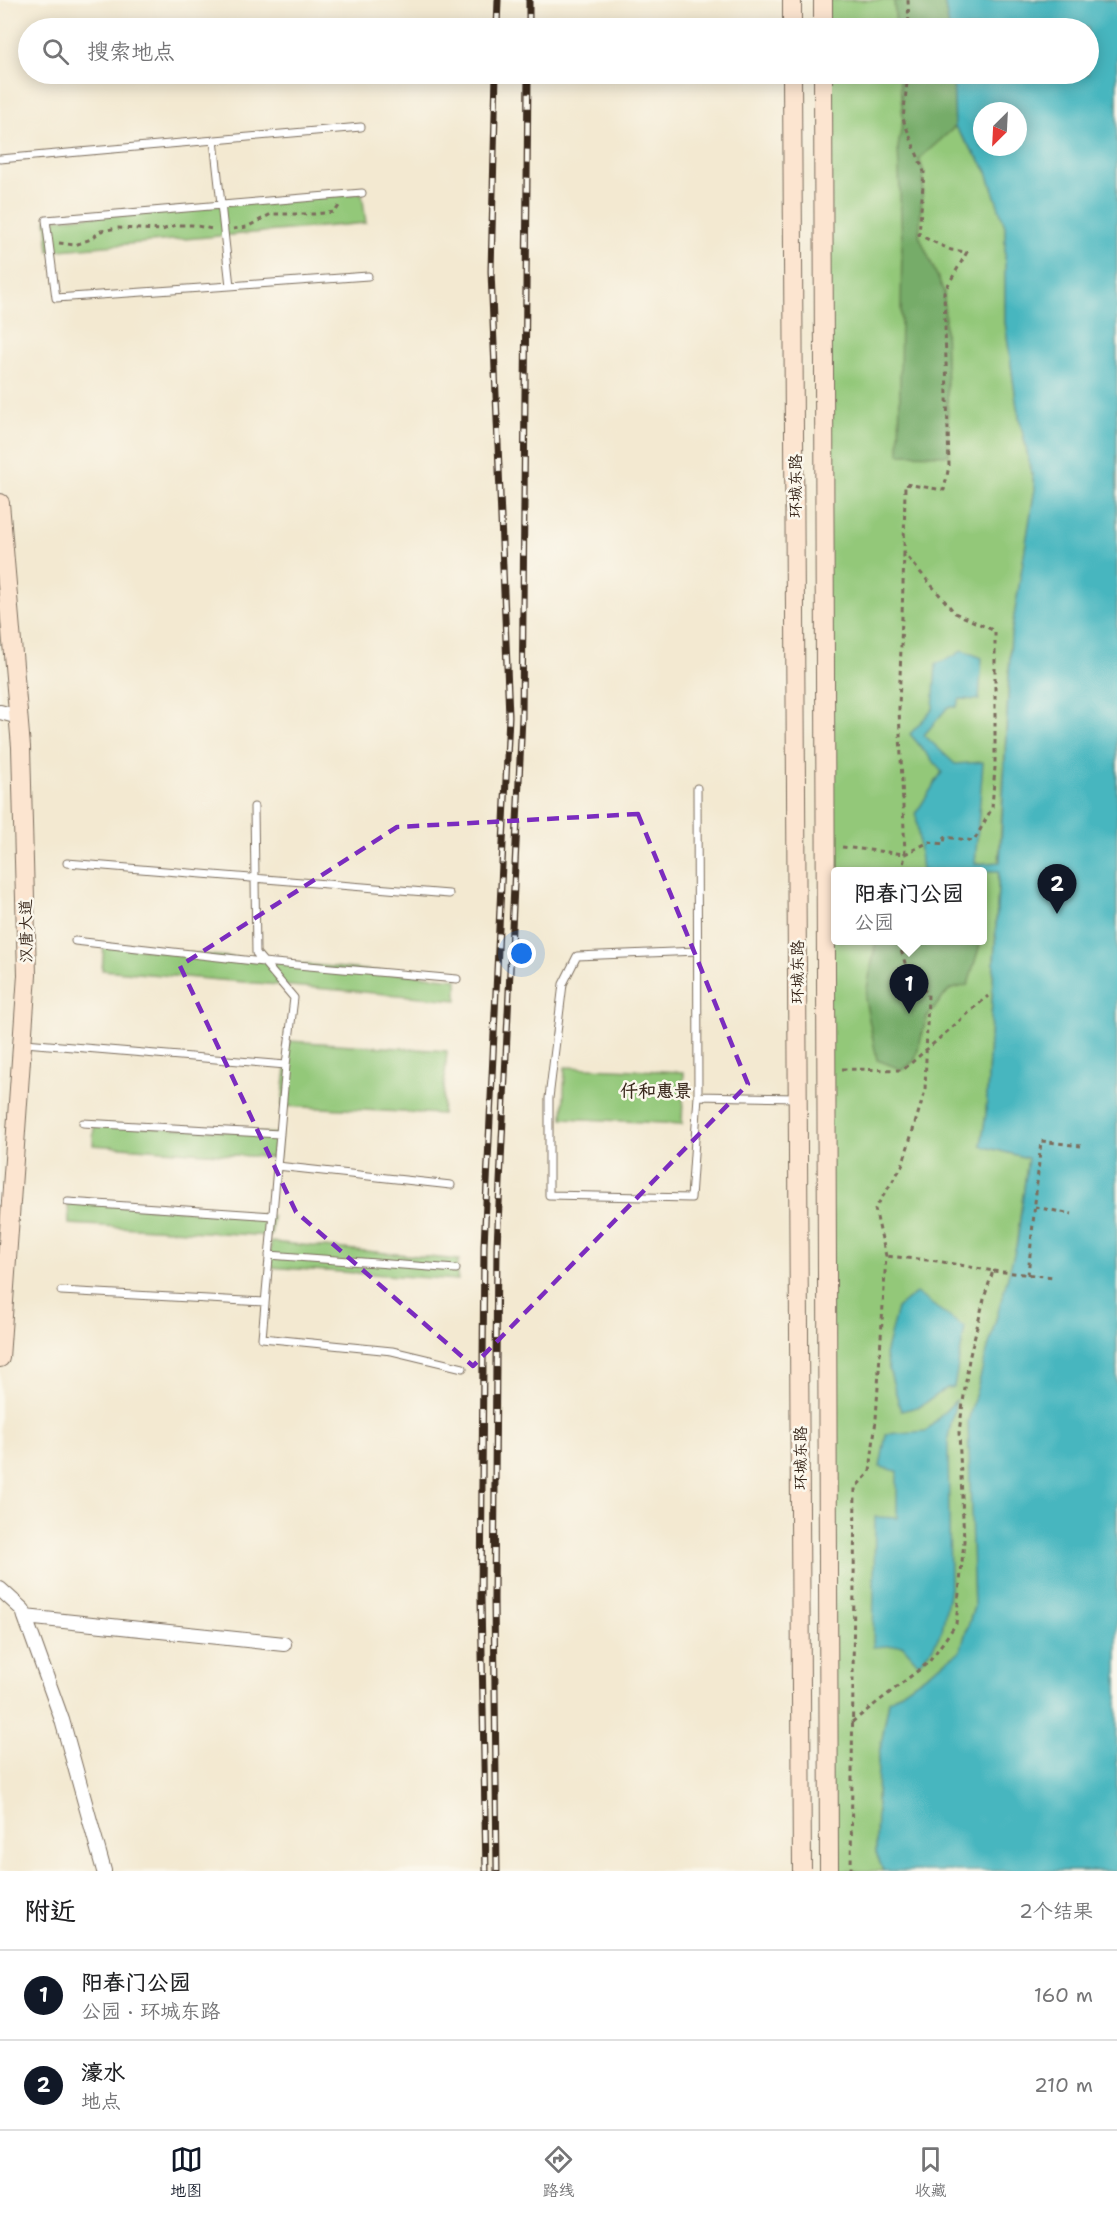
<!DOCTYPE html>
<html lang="zh">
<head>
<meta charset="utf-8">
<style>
	:root { --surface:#fff; --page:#f6f6f6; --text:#202124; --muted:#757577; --line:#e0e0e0; --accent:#111827 }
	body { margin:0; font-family:"Shantell Sans","LXGW WenKai TC",sans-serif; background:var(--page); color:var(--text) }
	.compass { position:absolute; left:973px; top:102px; width:54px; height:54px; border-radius:50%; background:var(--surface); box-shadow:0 3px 15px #0003; rotate:204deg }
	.you { position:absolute; left:522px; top:954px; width:21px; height:21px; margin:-15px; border:4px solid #fff; border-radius:50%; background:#1a73e8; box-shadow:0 0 0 9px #1a73e833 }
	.badge { display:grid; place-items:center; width:39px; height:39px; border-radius:50%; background:var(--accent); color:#fff; font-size:20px; font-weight:700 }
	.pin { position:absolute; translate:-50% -50px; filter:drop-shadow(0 2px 3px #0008) }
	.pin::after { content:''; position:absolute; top:32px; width:21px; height:18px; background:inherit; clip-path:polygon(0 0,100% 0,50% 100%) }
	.popup { position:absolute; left:831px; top:867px; width:156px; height:78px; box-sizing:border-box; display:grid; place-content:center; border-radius:6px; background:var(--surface); filter:drop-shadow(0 2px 4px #0005); font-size:20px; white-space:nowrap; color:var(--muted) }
	.popup b { font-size:22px; color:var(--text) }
	.popup::after { content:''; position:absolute; left:50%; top:100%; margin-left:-12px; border:12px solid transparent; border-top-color:var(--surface) }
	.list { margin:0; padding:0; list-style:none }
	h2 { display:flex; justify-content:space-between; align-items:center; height:78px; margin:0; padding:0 24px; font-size:26px }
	h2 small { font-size:20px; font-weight:400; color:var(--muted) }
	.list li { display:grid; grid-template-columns:39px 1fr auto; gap:18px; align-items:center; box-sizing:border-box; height:90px; padding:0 24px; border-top:2px solid var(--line) }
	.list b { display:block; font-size:22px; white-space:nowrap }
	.list p { margin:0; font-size:20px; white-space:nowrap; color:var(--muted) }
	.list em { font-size:20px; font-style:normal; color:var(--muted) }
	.icon { flex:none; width:33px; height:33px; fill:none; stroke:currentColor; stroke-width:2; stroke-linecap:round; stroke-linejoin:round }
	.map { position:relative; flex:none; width:1117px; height:1871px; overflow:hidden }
	.search { position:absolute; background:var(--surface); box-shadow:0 3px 15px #0003; left:18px; right:18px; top:18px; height:66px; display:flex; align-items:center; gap:15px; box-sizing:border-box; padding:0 21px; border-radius:33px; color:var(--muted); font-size:22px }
	.sheet { height:258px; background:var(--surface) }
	nav { display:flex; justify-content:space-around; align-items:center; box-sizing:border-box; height:84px; border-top:2px solid var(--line); background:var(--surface); font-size:16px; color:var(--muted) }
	nav a { display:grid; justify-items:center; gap:3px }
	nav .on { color:var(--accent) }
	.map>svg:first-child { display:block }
</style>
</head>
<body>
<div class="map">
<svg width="1117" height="1871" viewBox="0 0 1117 1871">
	<rect width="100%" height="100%" fill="#fbf7ec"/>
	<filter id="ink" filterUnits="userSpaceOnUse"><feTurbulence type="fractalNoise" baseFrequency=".0167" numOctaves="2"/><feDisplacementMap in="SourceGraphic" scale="12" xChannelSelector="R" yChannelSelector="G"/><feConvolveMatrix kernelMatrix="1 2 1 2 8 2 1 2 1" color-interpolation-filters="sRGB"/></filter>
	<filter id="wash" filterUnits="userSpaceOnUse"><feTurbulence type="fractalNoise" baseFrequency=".008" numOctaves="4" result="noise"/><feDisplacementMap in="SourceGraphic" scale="24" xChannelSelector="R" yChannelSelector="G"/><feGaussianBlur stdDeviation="1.35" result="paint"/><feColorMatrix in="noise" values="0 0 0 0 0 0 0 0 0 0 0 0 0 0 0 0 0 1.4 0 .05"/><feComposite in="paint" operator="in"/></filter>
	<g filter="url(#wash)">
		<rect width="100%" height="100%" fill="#f3e9d1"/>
		<!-- green -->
		<path fill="#93c879" stroke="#67794c" stroke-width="1.5" fill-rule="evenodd" d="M823 0H944L949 28H823Z
			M823 74H953L955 127 986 169 1005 226V322L1017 407 1035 488 1011 635 986 1114 981 1146 1028 1158 973 1567 974 1607 960 1651 889 1701 878 1761 876 1852 883 1871H829ZM836 872H982V940H836Z
			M362 193 366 223 49 251 46 220Z
			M104 945 457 979V1000L102 970Z
			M289 1041 447 1051 442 1114 282 1106Z
			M565 1067 684 1072 682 1124 563 1118Z
			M94 1124 280 1134 278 1158 93 1145Z
			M68 1202 273 1216 271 1236 69 1224Z
			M271 1242 459 1260 456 1269 458 1280 268 1267Z"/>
		<!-- forest -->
		<path fill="#76ac69" stroke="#586b44" stroke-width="1.5" d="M894 0H944L949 28H896Z
			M899 74H953L955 127 919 159 924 172 919 235 944 292 949 455 899 454 902 241 898 147 903 119Z
			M876 941H981L968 985 949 990 927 1017 915 1060 903 1070 877 1060 865 999Z"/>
		<!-- water -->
		<path fill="#47b6bf" stroke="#41706e" stroke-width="1.5" fill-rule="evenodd" d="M944 0H1117V1871H883L876 1852 878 1761 889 1701 960 1651 974 1607 968 1421 1017 1243 1028 1158 981 1146 986 1114 999 871H922L916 813 942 772 910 734 933 709 936 664 954 656 962 650 982 658 979 700 960 699 956 707H948L924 735 955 764 983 762 975 864 1000 862 1011 635 1035 488 1017 407 1005 322V226L986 169 955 127 953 74H1088V28H949ZM982 111H1018V147H982Z
			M916 1293 965 1328 954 1387 947 1388 921 1406 901 1411 885 1355 897 1308Z
			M956 1400 948 1438 950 1588 942 1630 933 1647 918 1663 902 1645 873 1647 875 1517 897 1518V1471L880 1467 886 1434 926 1431Z"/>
	</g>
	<g filter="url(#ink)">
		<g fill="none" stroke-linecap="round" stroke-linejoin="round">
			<!-- lane casing -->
			<g stroke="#7b6d5d" stroke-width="9">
				<path id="lane" d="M214 140 230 286 56 298 46 220 362 193
					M0 159 361 127
					M230 286 368 276
					M697 788 698 1096 796 1098
					M67 863 449 894
					M75 941 263 962 457 979
					M697 951 577 956 563 984 549 1098V1195L691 1198 698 1096
					M25 1043 286 1065 294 998 256 953 254 807
					M286 1065 262 1338 392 1351 463 1368
					M83 1123 280 1134
					M277 1166 451 1185
					M68 1202 273 1216
					M269 1255 456 1269
					M61 1291 265 1302"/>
			</g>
			<!-- street casing -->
			<g stroke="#7b6d5d" stroke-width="16">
				<path id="street" d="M0 712 19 717
					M0 1589 23 1610 25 1617 62 1720 104 1871
					M25 1617 284 1644"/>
			</g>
			<!-- secondary casing -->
			<g stroke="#7b6d5d" stroke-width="20">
				<path id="secondary" d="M792 0V28
					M823 0V28
					M792 74 802 1871
					M823 74 829 1871
					M0 503 21 747 27 975 0 1358"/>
			</g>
			<!-- path -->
			<path stroke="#7b6d5d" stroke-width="3" stroke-dasharray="4.5 4.5" stroke-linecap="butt" d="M908 0 909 28
				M233 229 247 227 271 214H314L335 212 339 206
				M59 243 75 245 91 239 101 231 118 228 162 230 176 225H192L212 229
				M842 847 905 854 929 842 944 844 945 837 974 841 992 808 995 767V631L955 613 904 553 905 484 944 490 949 466 944 292 967 252 951 250 919 235 924 172 903 119 908 74
				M902 872 905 854 899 709 904 553
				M842 1069 903 1070 988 996
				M1035 1207 1072 1214
				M993 1271 1054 1277
				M1028 1275 1041 1141 1081 1146
				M852 1722 929 1662 956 1624 964 1541 959 1432 969 1359 985 1295 993 1271 937 1261 886 1256
				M851 1871 855 1488 870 1472 876 1419 886 1256 875 1209 902 1166 925 1091 928 993 910 979 898 940"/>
			<!-- lane -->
			<use href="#lane" stroke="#fff" stroke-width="7"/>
			<!-- street -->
			<use href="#street" stroke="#fff" stroke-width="14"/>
			<!-- secondary -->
			<use href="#secondary" stroke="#fce5d0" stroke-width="18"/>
			<!-- rail casing -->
			<g stroke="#3b2a1e" stroke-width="7">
				<path id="rail" d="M497 28 498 0
					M529 28V0
					M486 1871 481 1599 484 1246 509 716 491 271 496 74
					M497 1871 494 1599 497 1246 522 717 528 74"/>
			</g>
			<!-- rail -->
			<use href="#rail" stroke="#fbf7ec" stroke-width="4.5" stroke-dasharray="14" stroke-linecap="butt"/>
		</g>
	</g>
	<!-- marked area -->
	<path fill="none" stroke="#7b2cbf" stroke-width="4.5" stroke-dasharray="12 8" stroke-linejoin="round" d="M638 814 748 1084 473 1366 296 1212 180 966 397 827Z"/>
	<g text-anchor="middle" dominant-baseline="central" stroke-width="5" stroke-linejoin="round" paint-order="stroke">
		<!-- street labels -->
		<g font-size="16" fill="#3b2a1e" stroke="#fbf7ec">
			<text transform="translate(795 486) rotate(-90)">环城东路</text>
			<text transform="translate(26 931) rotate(-91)">汉唐大道</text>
			<text transform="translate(797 972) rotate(-90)">环城东路</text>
			<text transform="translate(800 1458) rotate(-90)">环城东路</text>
		</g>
		<!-- neighbourhood labels -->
		<g font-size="18" font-weight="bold" fill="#3b2a1e" stroke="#fbf7ec">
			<text x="656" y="1091">仟和惠景</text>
		</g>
	</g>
</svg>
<svg class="compass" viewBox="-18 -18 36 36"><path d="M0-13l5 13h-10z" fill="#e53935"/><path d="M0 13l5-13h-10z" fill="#757577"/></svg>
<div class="you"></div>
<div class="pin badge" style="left:909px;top:1014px">1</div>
<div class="popup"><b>阳春门公园</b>公园</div>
<div class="pin badge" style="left:1057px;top:914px">2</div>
<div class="search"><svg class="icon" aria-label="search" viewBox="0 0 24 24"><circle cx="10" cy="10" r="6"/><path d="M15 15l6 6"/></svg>搜索地点</div>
</div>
<section class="sheet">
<h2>附近<small>2个结果</small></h2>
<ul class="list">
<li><span class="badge">1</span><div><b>阳春门公园</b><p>公园 · 环城东路</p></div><em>160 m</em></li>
<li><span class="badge">2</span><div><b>濠水</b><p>地点</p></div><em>210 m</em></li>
</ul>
</section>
<nav>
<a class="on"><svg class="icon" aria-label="map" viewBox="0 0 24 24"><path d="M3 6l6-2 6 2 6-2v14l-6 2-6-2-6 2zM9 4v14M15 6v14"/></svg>地图</a>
<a><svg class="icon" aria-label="directions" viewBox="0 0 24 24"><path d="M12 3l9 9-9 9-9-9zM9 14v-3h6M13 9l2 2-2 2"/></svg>路线</a>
<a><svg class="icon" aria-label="saved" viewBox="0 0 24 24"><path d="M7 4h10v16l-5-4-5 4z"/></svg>收藏</a>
</nav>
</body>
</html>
